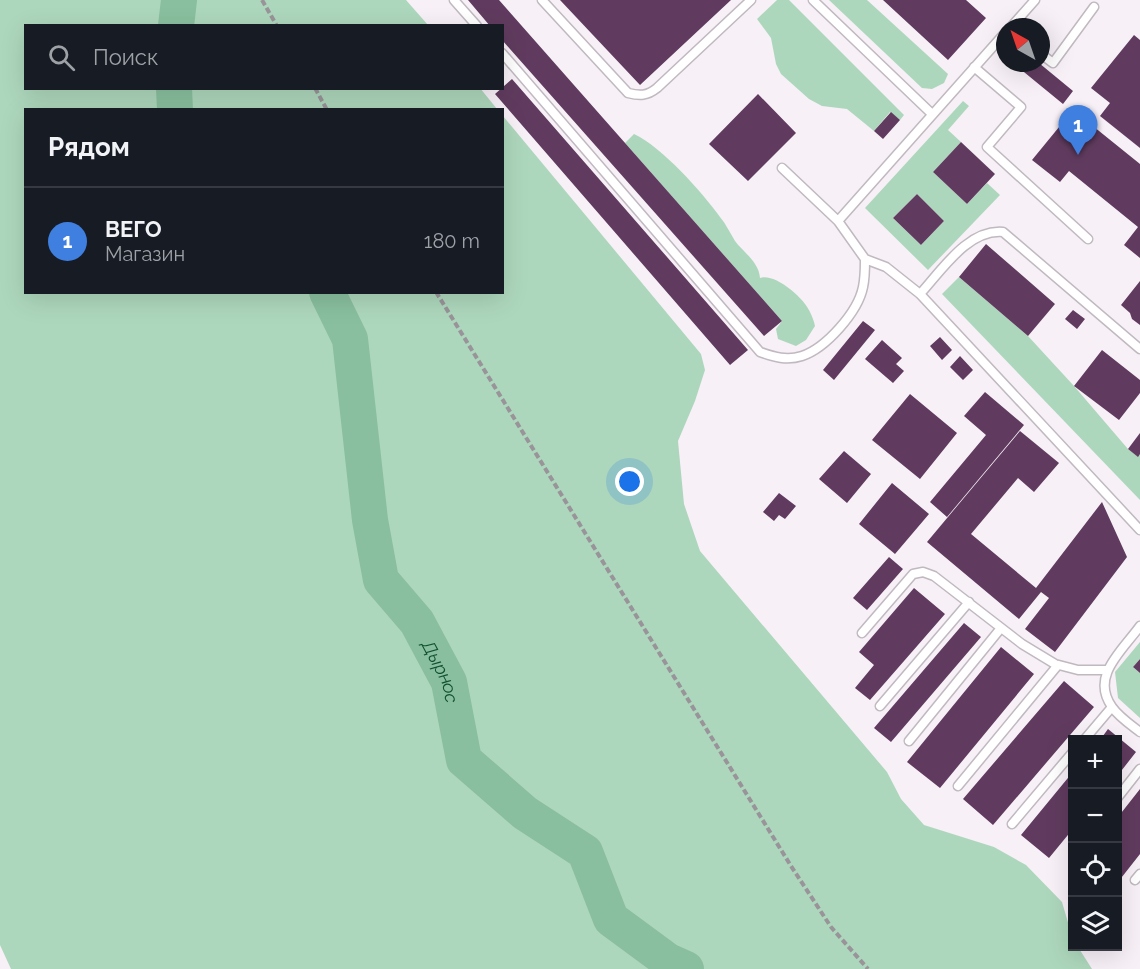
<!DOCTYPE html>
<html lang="ru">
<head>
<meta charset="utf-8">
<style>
	:root { --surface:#171b24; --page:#20242c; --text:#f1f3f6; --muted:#9ea1a6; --line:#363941; --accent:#358a5d }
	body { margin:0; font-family:Raleway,sans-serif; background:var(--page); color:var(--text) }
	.controls { position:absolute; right:18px; bottom:18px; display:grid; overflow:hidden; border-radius:0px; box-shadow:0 6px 24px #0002 }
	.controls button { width:54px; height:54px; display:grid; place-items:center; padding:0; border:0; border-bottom:2px solid var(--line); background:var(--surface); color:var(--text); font:30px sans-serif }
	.compass { position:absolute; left:996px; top:18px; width:54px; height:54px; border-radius:50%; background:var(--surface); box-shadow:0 6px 24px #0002; rotate:320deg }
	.you { position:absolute; left:630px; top:482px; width:21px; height:21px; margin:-15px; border:4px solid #fff; border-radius:50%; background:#1a73e8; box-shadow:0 0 0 9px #1a73e833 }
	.badge { display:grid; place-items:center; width:39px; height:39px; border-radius:50%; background:var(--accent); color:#fff; font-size:20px; font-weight:700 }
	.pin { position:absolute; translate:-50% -50px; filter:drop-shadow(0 2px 3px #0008) }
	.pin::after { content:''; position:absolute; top:32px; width:21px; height:18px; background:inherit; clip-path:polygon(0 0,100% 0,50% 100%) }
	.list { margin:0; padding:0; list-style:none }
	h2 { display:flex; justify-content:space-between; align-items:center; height:78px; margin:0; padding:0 24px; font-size:26px }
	h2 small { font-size:20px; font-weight:400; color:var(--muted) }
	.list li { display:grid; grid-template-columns:39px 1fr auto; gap:18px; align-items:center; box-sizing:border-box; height:108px; padding:0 24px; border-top:2px solid var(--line) }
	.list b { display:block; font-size:22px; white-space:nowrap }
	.list p { margin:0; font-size:20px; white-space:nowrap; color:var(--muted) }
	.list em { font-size:20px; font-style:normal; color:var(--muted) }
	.icon { flex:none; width:33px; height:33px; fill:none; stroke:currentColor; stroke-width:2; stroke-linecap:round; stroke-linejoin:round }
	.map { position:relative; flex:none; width:1140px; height:969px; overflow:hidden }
	.search { position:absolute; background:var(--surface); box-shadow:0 6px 24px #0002; left:24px; top:24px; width:480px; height:66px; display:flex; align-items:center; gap:15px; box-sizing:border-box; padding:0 21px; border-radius:0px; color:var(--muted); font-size:22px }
	.panel { position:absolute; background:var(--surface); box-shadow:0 6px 24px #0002; left:24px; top:108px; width:480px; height:186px; border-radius:0px }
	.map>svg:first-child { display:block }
</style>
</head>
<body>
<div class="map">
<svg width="1140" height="969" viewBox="0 0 1140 969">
	<rect width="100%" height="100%" fill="#f7f0f7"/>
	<!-- green -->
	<path fill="#add7bc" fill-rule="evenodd" d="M0 0H406L428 25 26 26V88H480L497 109 26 110V292H502L503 116 701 354 705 370 695 401 678 441 684 504 700 551 887 772 901 799 924 825 994 847 1026 865 1062 902 1072 936V946L1078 947 1092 969H11L0 945Z
		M777 0H789L904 115 900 120 890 112 874 131 847 109 822 106 809 99 781 74 776 64 771 38 757 19Z
		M829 0H867L948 74 944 83 932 89 922 88Z
		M963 101 969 106 948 130 961 142 933 172 967 204 987 183 1000 195 928 270 865 208ZM917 194 944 221 921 245 893 218Z
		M634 134C662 147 702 192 720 217 726 224 730 233 735 241 744 253 759 262 760 278 775 273 804 298 810 312 812 316 814 321 815 326L806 340 796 346 778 339 776 329 782 321 625 143Z
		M959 277 1028 336 1074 386 1128 449 1137 456 1140 454V500L942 294Z
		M1140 642V659L1133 667 1140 673V718L1118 698 1115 672Z"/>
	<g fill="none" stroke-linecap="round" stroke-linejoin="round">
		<!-- river -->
		<g stroke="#89bf9e" stroke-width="36">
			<path d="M176 26 179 0"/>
			<path d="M174 88 175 110"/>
			<path id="s1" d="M327 292 350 339 370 520 381 580 417 622 449 682 464 760 525 813 585 852 611 919 668 961 686 969"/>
		</g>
	</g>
	<!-- building -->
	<path fill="#603b5f" d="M468 0H499L782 321 764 336 502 40V26H490Z
		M560 0H731L640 85Z
		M883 0H966L986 18 948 60Z
		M1134 35 1140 40V148L1100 116 1110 103 1091 88Z
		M1013 63H1039L1073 91 1063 104Z
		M512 79 748 350 730 365 495 94Z
		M758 94 796 133 748 181 709 144Z
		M1073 110 1140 164V258L1124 245 1138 227 1069 171 1060 182 1032 160Z
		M891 112 900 120 883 139 874 131Z
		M961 142 995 174 967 204 933 172Z
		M917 194 944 221 921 245 893 218Z
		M986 244 1055 304 1028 336 959 277Z
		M1140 281V325L1132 319 1130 313 1121 305Z
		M1073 310 1085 319 1077 329 1065 319Z
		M863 321 875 330 834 380 823 370Z
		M940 337 952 350 942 360 930 346Z
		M882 340 902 358 896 364 904 371 893 383 865 359Z
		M1102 350 1140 380V393L1119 420 1074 386Z
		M960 356 973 370 963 380 950 367Z
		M985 392 1024 425 947 517 930 502 986 435 964 416Z
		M910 394 957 433 920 479 872 440Z
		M1020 431 1059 463 1034 492 1018 478 971 534 1036 588 1102 502 1127 557 1055 652 1025 629 1049 598 1041 592 1019 619 927 542Z
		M1140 433V454L1138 457 1128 449Z
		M844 451 871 474 847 503 819 479Z
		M892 483 929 514 895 554 859 524Z
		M779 493 796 506 785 519 779 515 774 521 763 512Z
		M889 557 903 569 867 610 853 598Z
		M914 588 945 614 870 700 855 688 874 665 859 652Z
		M964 623 981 637 891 742 874 728Z
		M1001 647 1034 674 940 788 907 762Z
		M1140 659V673L1133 667Z
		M1064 681 1094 707 993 825 963 799Z
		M1108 729 1136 752 1118 775V740H1100Z
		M1072 773V830L1049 858 1021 835Z
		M1140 789V854L1118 882V817Z"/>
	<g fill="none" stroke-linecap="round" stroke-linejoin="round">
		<!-- service casing -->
		<g stroke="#c0b9c0" stroke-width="11">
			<path id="service" d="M454 0 477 26
				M542 0 628 93C640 96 647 96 657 88L751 0
				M813 0 932 114
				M1011 27 1035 0
				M502 53 760 352C774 357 787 361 802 356 826 348 858 312 863 287 865 278 865 268 865 259
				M1041 54 1053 63 1094 7
				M974 67 1021 107 987 147 1088 239
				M782 168 838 221 865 259 886 267 920 294 1140 530
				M838 221 1005 33
				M920 294C942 270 968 229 1003 232L1140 349
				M1140 626C1122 651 1090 676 1112 707 1119 717 1131 725 1140 732
				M862 633 913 574 923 572 934 576 1022 644 1055 664 1078 670H1107
				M880 706 969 602
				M1084 740 1112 707
				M909 741 1001 628
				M958 786 1058 665
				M1118 797 1140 769
				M1012 824 1072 753
				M1135 880 1140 874"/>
		</g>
		<!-- path -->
		<path stroke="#999499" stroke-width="4" stroke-dasharray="6 3" stroke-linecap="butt" d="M262 0 277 26
			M315 88 327 110
			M436 292 791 866 831 927 868 969"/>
		<!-- service -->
		<use href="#service" stroke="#fff" stroke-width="8"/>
	</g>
	<g text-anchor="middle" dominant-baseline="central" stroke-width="6" stroke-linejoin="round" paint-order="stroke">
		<!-- water labels -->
		<g font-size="18" font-style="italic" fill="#105132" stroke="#fff">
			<text stroke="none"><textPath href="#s1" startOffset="406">Дырнос</textPath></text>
		</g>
	</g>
</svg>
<div class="controls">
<button>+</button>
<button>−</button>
<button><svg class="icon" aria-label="locate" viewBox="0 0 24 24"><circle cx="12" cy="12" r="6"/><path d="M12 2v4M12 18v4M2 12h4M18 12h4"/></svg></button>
<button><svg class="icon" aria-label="layers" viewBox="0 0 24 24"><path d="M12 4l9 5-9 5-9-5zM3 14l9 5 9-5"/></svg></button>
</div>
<svg class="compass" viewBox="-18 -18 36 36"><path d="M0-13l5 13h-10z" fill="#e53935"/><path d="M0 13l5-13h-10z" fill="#9ea1a6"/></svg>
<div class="you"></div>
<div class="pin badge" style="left:1078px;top:155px;background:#3f7fe0">1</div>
<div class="search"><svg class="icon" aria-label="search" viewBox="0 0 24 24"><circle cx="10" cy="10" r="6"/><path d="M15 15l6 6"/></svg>Поиск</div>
<section class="panel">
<h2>Рядом<small></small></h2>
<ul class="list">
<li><span class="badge" style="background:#3f7fe0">1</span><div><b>ВЕГО</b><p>Магазин</p></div><em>180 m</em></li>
</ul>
</section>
</div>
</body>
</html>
